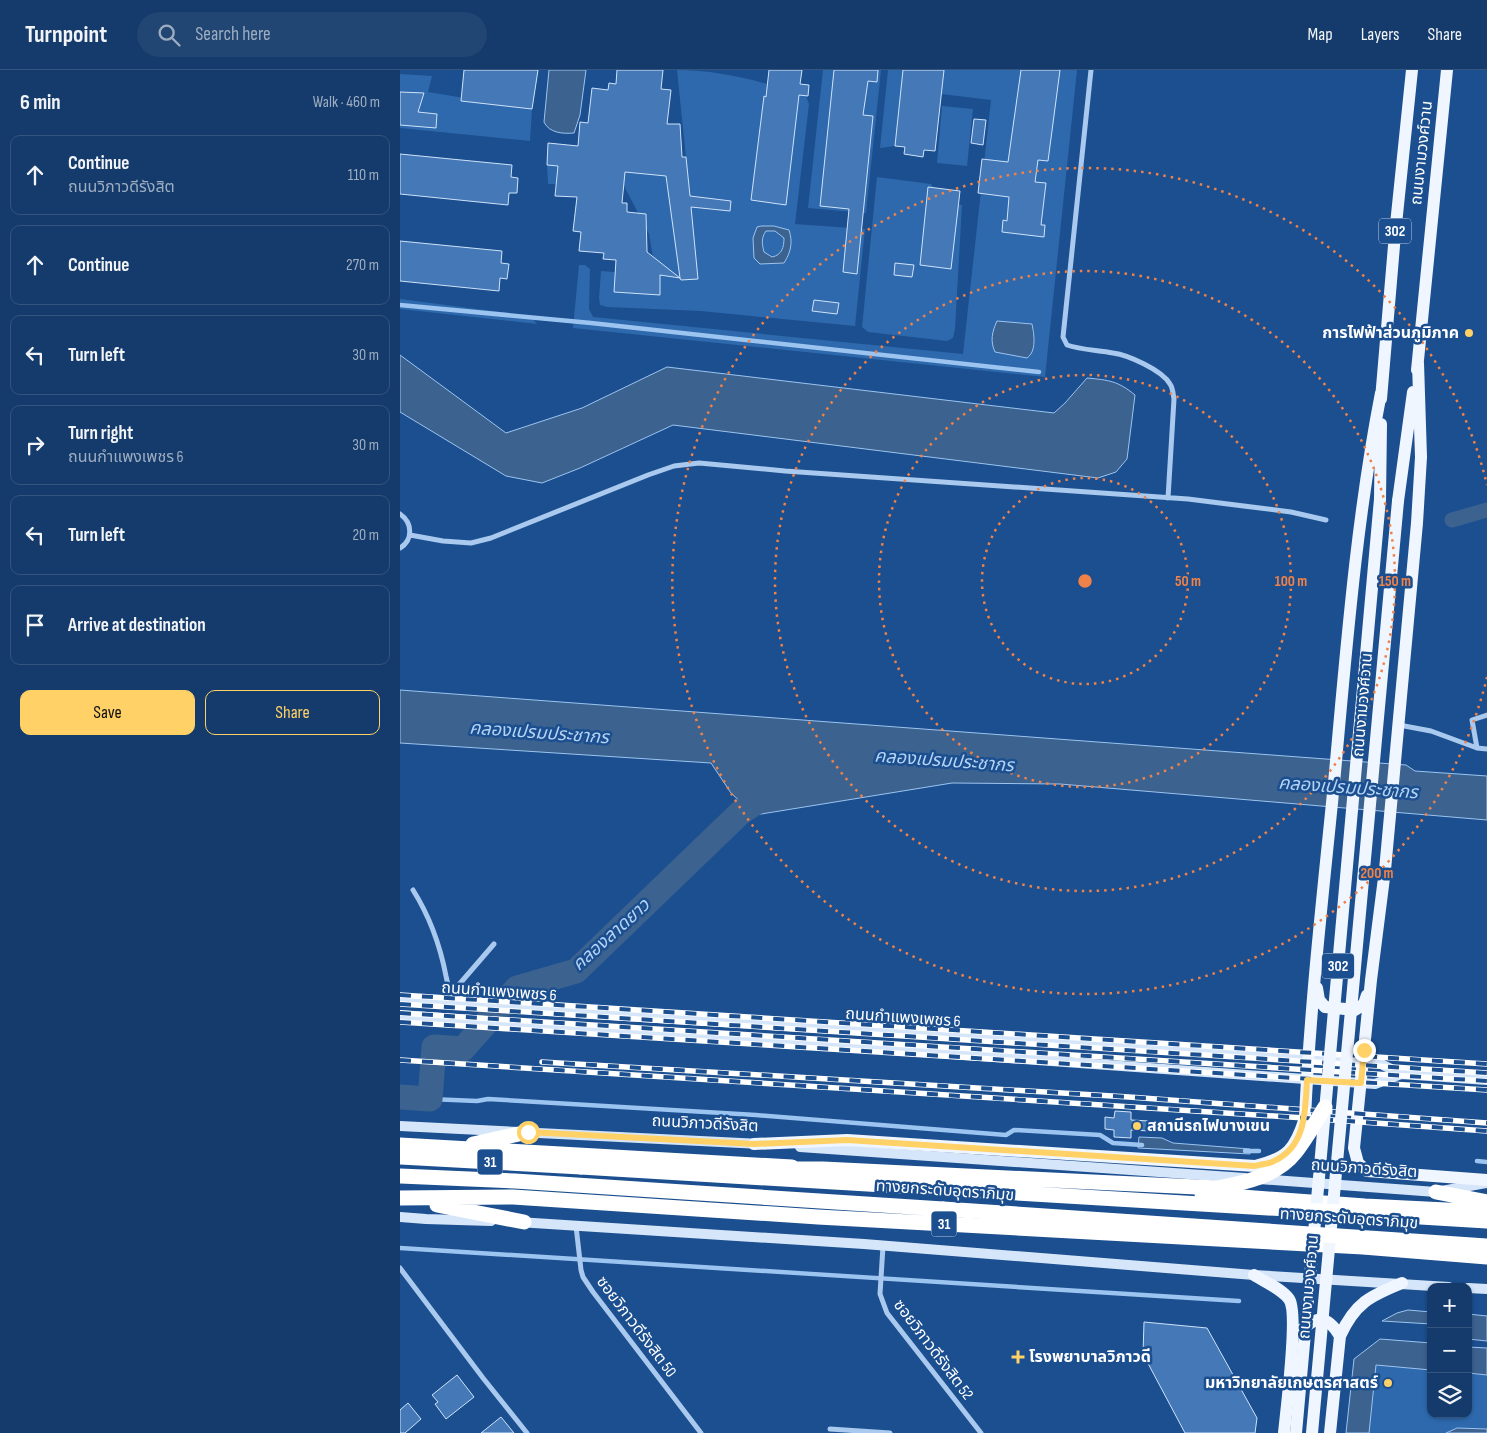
<!DOCTYPE html>
<html lang="en">
<head>
<meta charset="utf-8">
<style>
	:root { --surface:#143b6b; --page:#214673; --text:#f1f3f6; --muted:#9dadc1; --line:#33557e; --accent:#ffd166 }
	body { margin:0; font-family:"Sofia Sans Condensed","Noto Sans Thai",sans-serif; background:var(--page); color:var(--text) }
	.controls { position:absolute; right:15px; bottom:15px; display:grid; overflow:hidden; border-radius:10px; box-shadow:0 1px 4px #0004 }
	.controls button { width:45px; height:45px; display:grid; place-items:center; padding:0; border:0; border-bottom:1px solid var(--line); background:var(--surface); color:var(--text); font:25px sans-serif }
	.stop { position:absolute; width:15px; height:15px; margin:-11px; border:4px solid #ffd166; border-radius:50%; background:#fff }
	.stop.end { background:#ffd166; border-color:#fff; box-shadow:0 1px 5px #0008 }
	.list { margin:0; padding:0; list-style:none }
	h2 { display:flex; justify-content:space-between; align-items:center; height:65px; margin:0; padding:0 20px; font-size:21px }
	h2 small { font-size:16px; font-weight:400; color:var(--muted) }
	.list li { display:grid; grid-template-columns:32px 1fr auto; gap:15px; align-items:center; box-sizing:border-box; height:80px; margin:0 10px 10px; padding:0 10px; border:1px solid var(--line); border-radius:10px }
	.list b { display:block; font-size:19px; white-space:nowrap }
	.list p { margin:0; font-size:16px; white-space:nowrap; color:var(--muted) }
	.list em { font-size:16px; font-style:normal; color:var(--muted) }
	.actions { display:flex; gap:10px; padding:15px 20px }
	.actions a { flex:1; padding:11px 0; border:1px solid var(--accent); border-radius:10px; text-align:center; font-size:18px; color:var(--accent) }
	.actions .main { background:var(--accent); color:#111 }
	.icon { flex:none; width:28px; height:28px; fill:none; stroke:currentColor; stroke-width:2; stroke-linecap:round; stroke-linejoin:round }
	.map { position:relative; flex:none; width:1087px; height:1363px; overflow:hidden }
	header { display:flex; align-items:center; gap:30px; box-sizing:border-box; height:70px; padding:0 25px; background:var(--surface); border-bottom:1px solid var(--line) }
	header strong { font-size:24px }
	nav { display:flex; gap:28px; margin-inline-start:auto; font-size:18px }
	.search { width:350px; height:45px; background:var(--page); display:flex; align-items:center; gap:12px; box-sizing:border-box; padding:0 18px; border-radius:28px; color:var(--muted); font-size:19px }
	main { display:flex }
	aside { flex:1; background:var(--surface) }
	.map>svg:first-child { display:block }
</style>
</head>
<body>
<header>
<strong>Turnpoint</strong>
<div class="search"><svg class="icon" aria-label="search" viewBox="0 0 24 24"><circle cx="10" cy="10" r="6"/><path d="M15 15l6 6"/></svg>Search here</div>
<nav><a>Map</a><a>Layers</a><a>Share</a></nav>
</header>
<main>
<aside>
<h2>6 min<small>Walk · 460 m</small></h2>
<ul class="list">
<li><svg class="icon" aria-label="ahead" viewBox="0 0 24 24"><path d="M12 20V5M6 11l6-6 6 6"/></svg><div><b>Continue</b><p>ถนนวิภาวดีรังสิต</p></div><em>110 m</em></li>
<li><svg class="icon" aria-label="ahead" viewBox="0 0 24 24"><path d="M12 20V5M6 11l6-6 6 6"/></svg><div><b>Continue</b></div><em>270 m</em></li>
<li><svg class="icon" aria-label="left" viewBox="0 0 24 24"><path d="M17 20v-9H6M10 6l-5 5 5 5"/></svg><div><b>Turn left</b></div><em>30 m</em></li>
<li><svg class="icon" aria-label="right" viewBox="0 0 24 24"><path d="M7 20v-9h11M14 6l5 5-5 5"/></svg><div><b>Turn right</b><p>ถนนกำแพงเพชร 6</p></div><em>30 m</em></li>
<li><svg class="icon" aria-label="left" viewBox="0 0 24 24"><path d="M17 20v-9H6M10 6l-5 5 5 5"/></svg><div><b>Turn left</b></div><em>20 m</em></li>
<li><svg class="icon" aria-label="arrive" viewBox="0 0 24 24"><path d="M6 21V4h12l-3 4 3 4H6"/></svg><div><b>Arrive at destination</b></div></li>
</ul>
<div class="actions"><a class="main">Save</a><a>Share</a></div>
</aside>
<div class="map">
<svg width="1087" height="1363" viewBox="0 0 1087 1363">
	<rect width="100%" height="100%" fill="#1b4f8f"/>
	<!-- green -->
	<path fill="#2e69ad" d="M277 0C321 0 364 12 406 26L409 34 395 154 465 159 455 256 301 241 207 237 200 235 199 228 201 201 256 205 249 164 224 116 148 114 147 95 266 106 281 210 292 146Z
		M423 0H481L466 143 408 138Z
		M488 0H503L495 76 480 78Z
		M544 0H677L645 307 173 258 179 195H185L190 199 189 239 193 247 563 284 591 30 541 24Z
		M0 4 32 6 28 22 132 39 130 71 0 58Z
		M542 36 573 39 567 96 537 93Z
		M477 107 531 114 542 131 562 135 555 259 553 268 547 271 468 262 462 257Z
		M0 229 131 246 137 254 0 239Z
		M976 1294 1031 1300V1344H1068V1303L1087 1305V1359L1057 1358 1046 1363H969Z"/>
	<!-- water -->
	<path fill="#3c6290" stroke="#9cc4f0" fill-rule="evenodd" d="M149 0H186L180 45 174 63C163 64 149 63 144 52Z
		M361 156H374L389 160C393 172 391 182 384 193L360 194 354 188 353 168 357 157ZM366 161H375L384 168C384 177 382 185 372 187L364 182C362 174 361 168 366 161Z
		M597 251 632 254C634 264 637 281 627 288L595 282C590 271 592 262 597 251Z
		M0 285 106 363 182 338 267 297 654 343 665 333 687 308C709 310 718 311 735 325L727 389 716 402 698 408 273 355 180 398 142 413 106 406 0 342Z
		M0 620 1006 695 1015 701 1087 706V750L660 714 552 713 355 745 331 723 311 693 0 673Z
		M739 1067 762 1068 773 1073 850 1079V1084L738 1078Z
		M1008 1240 1031 1242V1254L982 1251 997 1243Z
		M1068 1244 1087 1246V1271L1068 1269Z
		M980 1269 1031 1273V1300L976 1295 969 1363H946L954 1289Z
		M1068 1277 1087 1278V1305L1068 1303Z
		M1057 1358 1087 1359V1363H1046Z"/>
	<g fill="none" stroke-linecap="round" stroke-linejoin="round">
		<!-- stream -->
		<path stroke="#9cc4f0" stroke-width="4.5" d="M0 235 191 253 639 302
			M30 1029 77 1031 88 1029 356 1045 606 1065 614 1060 700 1065 713 1073 742 1075
			M845 1081H859
			M1077 1091 1087 1092
			M0 1178 839 1231"/>
		<!-- canal -->
		<path stroke="#3c6290" stroke-width="15" d="M1052 450 1087 440"/>
		<!-- river -->
		<path stroke="#3c6290" stroke-width="25" d="M0 1027 30 1029 34 977 63 979 117 918 176 901 340 743 364 727 376 721"/>
	</g>
	<!-- building -->
	<path fill="#4478b7" stroke="#cfe3fa" fill-rule="evenodd" d="M64 0H138L132 39 61 31Z
		M217 0H263L261 19 271 20 267 54H280L282 87H286L290 126 331 131 330 141 291 137 298 209 281 210 280 208 260 205V225L214 222 216 190 203 189 204 183 179 181 181 162 173 161 177 127 155 126 158 96 147 95 148 73 178 76 180 52 188 53 192 18 208 20 209 13 216 14ZM225 102 266 106 280 208 247 182 246 144 227 142V133H222Z
		M369 0H402L400 14 409 15 408 26 399 25 386 135 351 130 364 26 366 27Z
		M434 0H478L477 12 468 11 463 45 473 46 457 204 443 202 449 139 420 136Z
		M503 0H544L535 81 524 80 523 87 504 84 505 77 495 76Z
		M621 0H660L648 91 638 90 635 112 646 113 641 155H645L644 167 602 162 603 150 607 151 609 127 578 123 582 89 608 92Z
		M0 22 24 23 18 42 37 44 36 58 0 55Z
		M574 49 586 50 583 75 571 73Z
		M0 84 112 95 111 107 118 108 117 123H109L108 135 0 124Z
		M528 117 560 121 551 199 520 195Z
		M0 171 102 181 101 193 109 194 107 209 100 208 99 221 0 211Z
		M495 193 514 195 512 207 494 205Z
		M414 230 439 233 437 244 412 241Z
		M715 1041 731 1042V1050L770 1052V1062L731 1060V1068L714 1067V1060L705 1059V1047L714 1048Z
		M744 1252 807 1258 857 1348 855 1363H785L743 1284Z
		M57 1305 74 1327 46 1349 35 1334 38 1332 32 1325Z
		M8 1333 21 1349 5 1363H0V1340Z
		M101 1347 114 1363H81Z"/>
	<g fill="none" stroke-linecap="round" stroke-linejoin="round">
		<!-- street -->
		<path stroke="#a9c9ee" stroke-width="5" d="M691 0 663 267 667 275C681 280 698 280 713 283 728 285 762 300 770 314 773 318 773 324 774 329L768 428
			M0 444C13 453 13 470 0 478
			M10 465 43 471 71 473 91 468 248 405 274 396 299 393 385 401 788 429 891 442 926 450
			M999 655 1031 661 1077 678 1087 679
			M1077 678 1072 650 1087 645
			M13 820C30 847 40 875 46 906 48 915 50 923 49 933
			M50 925 94 874
			M176 1156 181 1200 183 1207 193 1222 301 1363
			M483 1176 480 1224 487 1243 581 1363
			M0 1198 83 1308 127 1363
			M430 1359 490 1363"/>
		<!-- secondary -->
		<path stroke="#d6e6fa" stroke-width="10" d="M0 929 191 944 977 992 1001 1004 1087 1010
			M0 945 975 1014 1001 1004
			M0 1056 361 1074
			M400 1077 845 1108
			M859 1109 1036 1122 1086 1113
			M0 1147 26 1149 91 1151
			M118 1152 464 1174 854 1205 1049 1217
			M1068 1218 1087 1219"/>
		<!-- primary -->
		<path stroke="#f0f6ff" stroke-width="12" d="M1018 293 1021 387 1017 453 985 800 971 910 954 1078 958 1093 967 1101 1087 1110
			M1017 300 1047 0
			M981 329 995 164 1012 0
			M980 429 981 354
			M998 431 1013 322
			M917 918 919 930 925 937 955 940 964 934 967 925
			M354 1074 447 1070 855 1096C888 1088 895 1079 905 1048 910 936 923 824 934 713 946 583 956 451 981 323
			M854 1205C865 1212 882 1219 889 1229 899 1242 886 1342 884 1363
			M900 1261C918 1245 927 1245 940 1266
			M930 1363 940 1266C955 1233 970 1226 1002 1213"/>
		<!-- highway -->
		<path stroke="#fff" stroke-width="15" d="M73 1074 128 1062
			M0 1075 392 1097
			M0 1087 181 1097
			M0 1106 115 1111 543 1139
			M1036 1122 1087 1132
			M802 1124 965 1136 1087 1142
			M0 1128 113 1127 418 1147 963 1177 1087 1187
			M37 1135 124 1152"/>
		<!-- rail casing -->
		<g stroke="#fff" stroke-width="5.5">
			<path id="rail" d="M0 925 1087 994
				M0 934 1087 1003
				M0 943 1087 1011
				M0 952 1087 1020
				M0 990 905 1048 1087 1061
				M142 992 729 1027 1087 1053"/>
		</g>
		<!-- rail -->
		<use href="#rail" stroke="#1b4f8f" stroke-width="4" stroke-dasharray="11" stroke-linecap="butt"/>
		<!-- primary-bridge -->
		<path stroke="#f0f6ff" stroke-width="12" d="M896 1363 980 429
			M912 1363 998 431"/>
		<!-- highway-bridge -->
		<path stroke="#fff" stroke-width="15" d="M181 1097 1087 1151
			M380 1099H423L817 1118C844 1113 877 1106 895 1083 906 1069 915 1053 925 1037
			M543 1139 1087 1176"/>
	</g>
	<g fill="none" stroke-linecap="round" stroke-linejoin="round">
		<!-- route -->
		<path stroke="#ffd166" stroke-width="6" d="M128 1062 354 1074 447 1070 855 1096C861 1094 869 1094 874 1091 907 1076 905 1039 907 1010L961 1013 964 980"/>
	</g>
	<!-- distance rings -->
	<g fill="none" stroke="#ee8249" stroke-width="2.5" stroke-dasharray="2.5 5">
		<circle cx="685" cy="511" r="103"/>
		<circle cx="685" cy="511" r="206"/>
		<circle cx="685" cy="511" r="310"/>
		<path d="M1087 607A413 413 0 1 1 1087 415"/>
	</g>
	<!-- markers -->
	<g fill="#ffd166" stroke="#1b4f8f" stroke-width="2">
		<circle cx="1069" cy="263" r="5"/>
		<circle cx="737" cy="1056" r="5"/>
		<path d="M615.5 1279.5h5v5h5v5h-5v5h-5v-5h-5v-5h5z"/>
		<circle cx="988" cy="1313" r="5"/>
	</g>
	<g text-anchor="middle" dominant-baseline="central" stroke-width="5" stroke-linejoin="round" paint-order="stroke">
		<!-- shield labels -->
		<g fill="#1b4f8f" stroke="#bbcadd" stroke-width="1">
			<rect x="979" y="148.5" width="32" height="25" rx="4"/>
			<rect x="922" y="883.5" width="32" height="25" rx="4"/>
			<rect x="77.5" y="1079.5" width="25" height="25" rx="4"/>
			<rect x="531.5" y="1141.5" width="25" height="25" rx="4"/>
		</g>
		<g font-size="15" font-weight="bold" fill="#fff">
			<text x="995" y="161">302</text>
			<text x="938" y="896">302</text>
			<text x="90" y="1092">31</text>
			<text x="544" y="1154">31</text>
		</g>
		<!-- street labels -->
		<g font-size="16" fill="#fff" stroke="#1b4f8f">
			<text transform="translate(1022 83) rotate(-84)">ถนนงามวงศ์วาน</text>
			<text transform="translate(963 635) rotate(-85)">ถนนงามวงศ์วาน</text>
			<text transform="translate(99 922) rotate(4)">ถนนกำแพงเพชร 6</text>
			<text transform="translate(503 948) rotate(4)">ถนนกำแพงเพชร 6</text>
			<text transform="translate(305 1054) rotate(3)">ถนนวิภาวดีรังสิต</text>
			<text transform="translate(964 1099) rotate(4)">ถนนวิภาวดีรังสิต</text>
			<text transform="translate(545 1121) rotate(4)">ทางยกระดับอุตราภิมุข</text>
			<text transform="translate(949 1149) rotate(4)">ทางยกระดับอุตราภิมุข</text>
			<text transform="translate(909 1217) rotate(-85)">ถนนงามวงศ์วาน</text>
			<text transform="translate(236 1257) rotate(53)">ซอยวิภาวดีรังสิต 50</text>
			<text transform="translate(533 1280) rotate(53)">ซอยวิภาวดีรังสิต 52</text>
		</g>
		<!-- poi labels -->
		<g font-size="16" font-weight="bold" fill="#fff" stroke="#1b4f8f" text-anchor="end">
			<text x="1059" y="263">การไฟฟ้าส่วนภูมิภาค</text>
			<text x="747" y="1056" text-anchor="start">สถานีรถไฟบางเขน</text>
			<text x="629" y="1287" text-anchor="start">โรงพยาบาลวิภาวดี</text>
			<text x="978" y="1313">มหาวิทยาลัยเกษตรศาสตร์</text>
		</g>
		<!-- water labels -->
		<g font-size="18" font-style="italic" fill="#b5d3f5" stroke="#1b4f8f">
			<text transform="translate(139 663) rotate(4)">คลองเปรมประชากร</text>
			<text transform="translate(544 691) rotate(4)">คลองเปรมประชากร</text>
			<text transform="translate(948 718) rotate(4)">คลองเปรมประชากร</text>
			<text transform="translate(211 865) rotate(-42)">คลองลาดยาว</text>
		</g>
	</g>
	<circle cx="685" cy="511" r="8" fill="#ee8249" stroke="#1b4f8f" stroke-width="2.5"/>
	<g font-size="15" text-anchor="middle" font-weight="bold" fill="#ee8249" stroke="#1b4f8f" stroke-width="5" stroke-linejoin="round" paint-order="stroke">
		<text x="788" y="516">50 m</text>
		<text x="891" y="516">100 m</text>
		<text x="995" y="516">150 m</text>
		<text x="977" y="808">200 m</text>
	</g>
</svg>
<div class="controls">
<button>+</button>
<button>−</button>
<button><svg class="icon" aria-label="layers" viewBox="0 0 24 24"><path d="M12 4l9 5-9 5-9-5zM3 14l9 5 9-5"/></svg></button>
</div>
<div class="stop" style="left:128px;top:1062px"></div>
<div class="stop end" style="left:964px;top:980px"></div>
</div>
</main>
</body>
</html>
